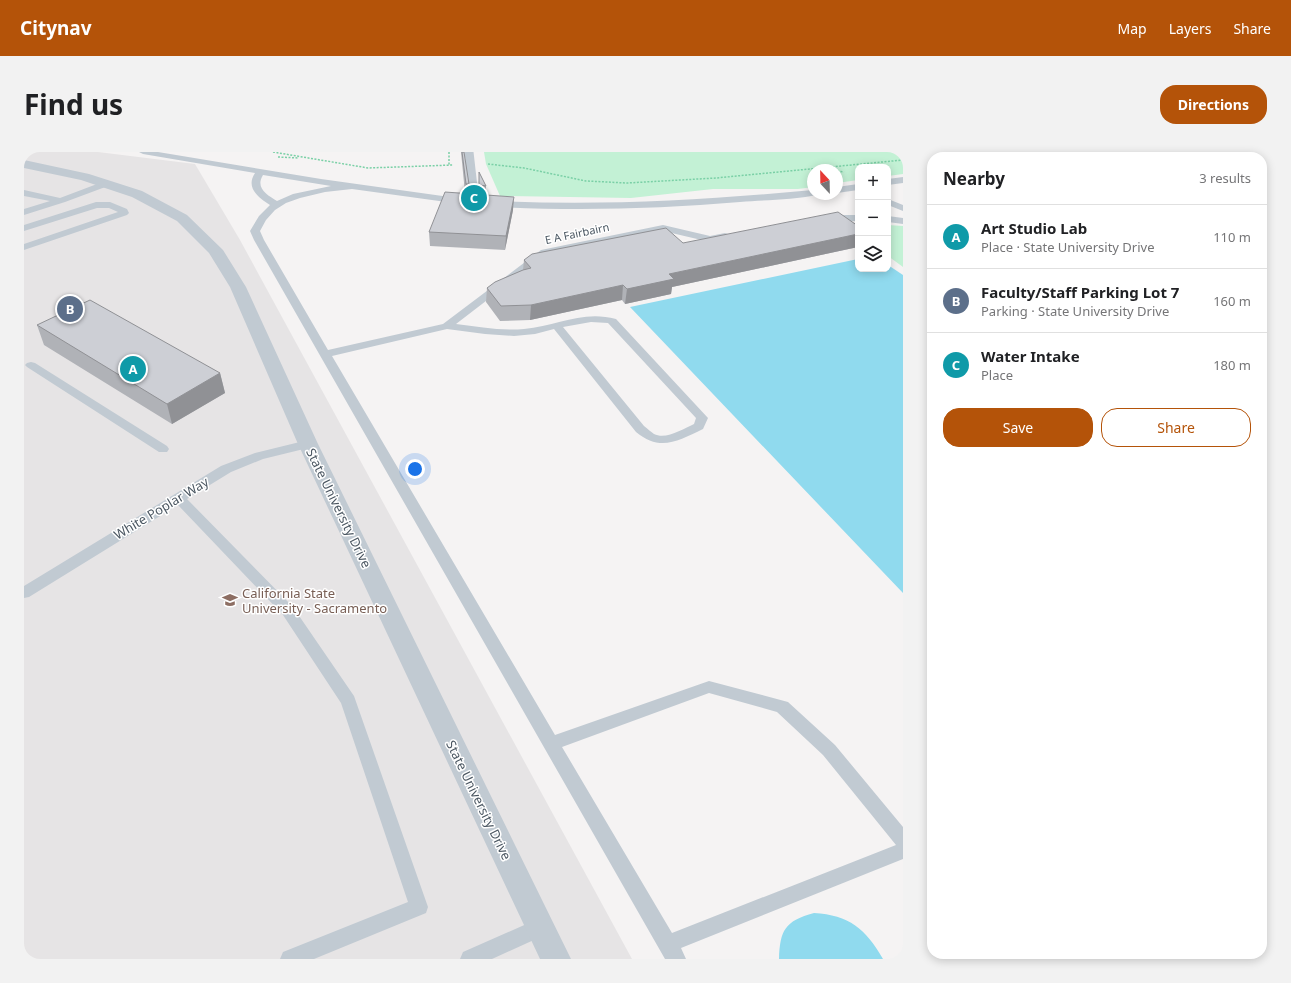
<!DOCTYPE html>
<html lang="en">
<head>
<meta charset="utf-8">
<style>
	:root { --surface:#fff; --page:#f2f2f2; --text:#202124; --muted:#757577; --line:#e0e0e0; --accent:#b45309 }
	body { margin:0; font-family:"Noto Sans",sans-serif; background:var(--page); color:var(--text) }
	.controls { position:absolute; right:12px; top:12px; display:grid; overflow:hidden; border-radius:8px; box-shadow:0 2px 10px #0003 }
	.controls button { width:36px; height:36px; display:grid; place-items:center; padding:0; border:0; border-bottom:1px solid var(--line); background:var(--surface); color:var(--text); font:20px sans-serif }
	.compass { position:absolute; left:783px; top:12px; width:36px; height:36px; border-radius:50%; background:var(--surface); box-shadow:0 2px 10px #0003; rotate:338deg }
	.you { position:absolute; left:391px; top:317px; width:14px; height:14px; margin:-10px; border:3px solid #fff; border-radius:50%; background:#1a73e8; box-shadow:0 0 0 6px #1a73e833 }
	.badge { display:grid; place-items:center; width:26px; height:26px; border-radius:50%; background:var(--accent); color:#fff; font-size:13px; font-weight:700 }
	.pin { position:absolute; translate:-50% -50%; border:2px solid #fff; box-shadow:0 1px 4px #0006 }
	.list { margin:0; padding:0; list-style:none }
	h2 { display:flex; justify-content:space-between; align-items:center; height:52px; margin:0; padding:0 16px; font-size:17px }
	h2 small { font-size:13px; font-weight:400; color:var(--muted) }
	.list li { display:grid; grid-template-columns:26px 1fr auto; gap:12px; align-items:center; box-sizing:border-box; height:64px; padding:0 16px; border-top:1px solid var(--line) }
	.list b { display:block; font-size:15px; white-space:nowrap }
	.list p { margin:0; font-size:13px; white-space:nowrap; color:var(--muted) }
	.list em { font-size:13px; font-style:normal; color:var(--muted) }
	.actions { display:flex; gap:8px; padding:12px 16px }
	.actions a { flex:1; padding:9px 0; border:1px solid var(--accent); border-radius:16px; text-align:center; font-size:14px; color:var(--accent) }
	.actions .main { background:var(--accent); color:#fff }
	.icon { flex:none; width:22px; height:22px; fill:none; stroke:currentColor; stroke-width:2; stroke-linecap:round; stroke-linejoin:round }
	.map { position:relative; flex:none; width:879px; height:807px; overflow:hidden; border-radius:16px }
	header { display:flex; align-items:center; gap:24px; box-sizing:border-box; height:56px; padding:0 20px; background:var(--accent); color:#fff }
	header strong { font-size:19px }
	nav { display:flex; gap:22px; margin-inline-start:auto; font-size:14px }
	.intro { display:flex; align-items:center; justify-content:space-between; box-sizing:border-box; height:96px; padding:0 24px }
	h1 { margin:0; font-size:28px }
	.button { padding:10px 18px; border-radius:16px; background:var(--accent); color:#fff; font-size:14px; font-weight:700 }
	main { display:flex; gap:24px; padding:0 24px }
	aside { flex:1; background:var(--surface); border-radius:16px; box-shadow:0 2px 10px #0003 }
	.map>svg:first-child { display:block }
</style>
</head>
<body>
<header>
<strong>Citynav</strong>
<nav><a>Map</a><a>Layers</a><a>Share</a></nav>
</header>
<div class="intro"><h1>Find us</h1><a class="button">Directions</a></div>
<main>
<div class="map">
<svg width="879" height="807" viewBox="0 0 879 807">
	<rect width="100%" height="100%" fill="#f5f3f3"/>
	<!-- education -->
	<path fill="#e6e4e5" d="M0 0H74L171 12 216 88 608 807H0Z"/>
	<!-- green -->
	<path fill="#c3f1d5" d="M460 0H879V22L864 24V15H834V28L813 31V18H789V35L774 37H689L607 46 476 44 462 12Z
		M864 73 879 74V115L864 104Z"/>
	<!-- water -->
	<path fill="#90daee" d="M834 107V117H864V113L879 123V441L606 155Z
		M790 761C825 763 842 777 859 807H755C756 778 761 769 790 761Z"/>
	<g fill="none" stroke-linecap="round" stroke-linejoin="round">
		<!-- path -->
		<path stroke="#7ad0a6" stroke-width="1.5" stroke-dasharray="2 1.5" stroke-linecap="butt" d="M249 0 344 16 429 13
			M425 0V13
			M254 5 275 6
			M464 12 500 16 562 29 603 31 692 26 879 8
			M813 19 820 20"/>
		<!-- service -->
		<path fill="#c1cad2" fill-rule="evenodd" d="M115 0H134L297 27 440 47 441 49 440 51 437 52 328 37 301 40 276 46 262 51 251 58 242 68 236 79 240 88 304 198 419 172 517 98 639 73 686 84 701 81 704 82 706 84 704 86 686 90 639 79 523 102 432 172C455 175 478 179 500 177 533 174 558 158 592 167L684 266 679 277C654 289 636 300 612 280L530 177 511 182 490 184 461 182 423 177 308 204 531 583 685 529 764 550 811 593 879 675V707L657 796 662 807H641L230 88 226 79 235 64 246 53C235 46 221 36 231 21L119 2ZM239 23 307 34 269 42 253 49C243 43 231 36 239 23ZM567 170 584 171 672 266 670 272C659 277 642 288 630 282 627 280 624 277 620 274L539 175ZM685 541 753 560 799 603 872 693 648 781 538 595Z
			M879 25V31L864 33V27Z
			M81 29 84 30 85 32 84 34 41 50 0 63V57L26 49 0 44V38L36 46Z
			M834 32V38L813 41V35Z
			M789 38V42L792 43C770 48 740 48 716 50 635 57 554 59 472 55L467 52 472 49C578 54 683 48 789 38Z
			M864 47 879 53V59L864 53Z
			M72 50H86L103 57 105 61 103 63 0 98V92L94 60 85 56H73L0 79V73Z
			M814 63H834V69L805 70 800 67 802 65Z
			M864 64 879 66V72L864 70Z
			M7 210 11 211 143 294 145 297 143 300H135L3 215 1 213 3 211Z
			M284 288 288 289 290 292 288 295 239 307 207 320 163 347 269 455 330 544 404 755 402 761 290 807H256L259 800 384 750 317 551 259 463 154 353 5 445 0 446V434L197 314 231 301Z
			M516 766 523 768 526 775 523 782 468 807H436L439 800Z"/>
		<!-- tertiary -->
		<path fill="#c1cad2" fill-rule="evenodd" d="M0 8 65 22 118 39 163 63 199 98 222 135 294 292 547 807H516L274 292 206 135 185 101 153 69 108 45 57 28 0 16Z"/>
		<!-- service-bridge -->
		<path stroke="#c1cad2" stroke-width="9" d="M445 0 450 44"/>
	</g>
	<!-- wall -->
	<path fill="#b0b2b7" d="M437 0H440L445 32 444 41 455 42V20L462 34V43L489 58 481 98 406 94 405 80 441 41Z
		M834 74V95L648 135 647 142 601 152 598 148 506 168 476 169 462 150 463 136 499 118 500 108Z
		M13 173 196 221 201 241 148 272 20 193Z"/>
	<!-- shaded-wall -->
	<path fill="#909195" d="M490 45 489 58 481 98 482 84Z
		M834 82V95L648 135 647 142 601 152 603 137 645 122Z
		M599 133 598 148 506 168 507 153Z
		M196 221 201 241 148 272 143 252Z"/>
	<!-- building -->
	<path fill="#cdcfd5" stroke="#909195" d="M438 0H440L445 32H442Z
		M455 20 462 34 455 33Z
		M421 40 490 45 482 84 405 80Z
		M814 60 834 74V82L645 122 650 127 603 137 599 133 507 153 477 154 463 136 471 130 499 118 507 116 500 108 508 102 642 76 659 91Z
		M66 148 196 221 143 252 13 173Z"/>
	<!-- icons -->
	<defs>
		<g id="university-bare" transform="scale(1.2)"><path d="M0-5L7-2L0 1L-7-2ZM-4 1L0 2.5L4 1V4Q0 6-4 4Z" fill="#8d6e63" stroke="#fff" stroke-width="2.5" paint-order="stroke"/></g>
	</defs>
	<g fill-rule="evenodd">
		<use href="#university-bare" x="206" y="448"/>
	</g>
	<g text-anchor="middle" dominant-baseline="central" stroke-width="3" stroke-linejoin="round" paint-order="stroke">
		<!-- far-street labels -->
		<g font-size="11" fill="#4a5661" stroke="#fff">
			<text transform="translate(553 81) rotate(-12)">E A Fairbairn</text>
		</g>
		<!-- street labels -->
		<g font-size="13" fill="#4a5661" stroke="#fff">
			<text transform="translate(137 356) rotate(-31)">White Poplar Way</text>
			<text transform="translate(315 356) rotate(64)">State University Drive</text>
			<text transform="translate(455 648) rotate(64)">State University Drive</text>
		</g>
		<!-- education labels -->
		<g font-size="13" fill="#785e54" stroke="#fff" text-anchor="start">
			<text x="218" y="441">California State<tspan x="218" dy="15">University - Sacramento</tspan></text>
		</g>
	</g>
</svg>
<div class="controls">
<button>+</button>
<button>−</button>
<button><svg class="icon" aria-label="layers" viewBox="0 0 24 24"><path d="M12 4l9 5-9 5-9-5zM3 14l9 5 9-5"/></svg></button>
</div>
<svg class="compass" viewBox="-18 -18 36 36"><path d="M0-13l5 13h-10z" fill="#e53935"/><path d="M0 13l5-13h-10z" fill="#757577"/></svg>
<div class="you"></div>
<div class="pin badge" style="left:109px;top:217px;background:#0f9aa8">A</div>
<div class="pin badge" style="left:46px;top:157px;background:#5c6f8a">B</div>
<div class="pin badge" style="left:450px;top:46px;background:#0f9aa8">C</div>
</div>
<aside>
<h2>Nearby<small>3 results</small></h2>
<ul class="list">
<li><span class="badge" style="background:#0f9aa8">A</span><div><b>Art Studio Lab</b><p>Place · State University Drive</p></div><em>110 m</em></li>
<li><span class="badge" style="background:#5c6f8a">B</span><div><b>Faculty/Staff Parking Lot 7</b><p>Parking · State University Drive</p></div><em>160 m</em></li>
<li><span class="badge" style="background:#0f9aa8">C</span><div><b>Water Intake</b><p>Place</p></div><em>180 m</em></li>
</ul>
<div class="actions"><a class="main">Save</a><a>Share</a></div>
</aside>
</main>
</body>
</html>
